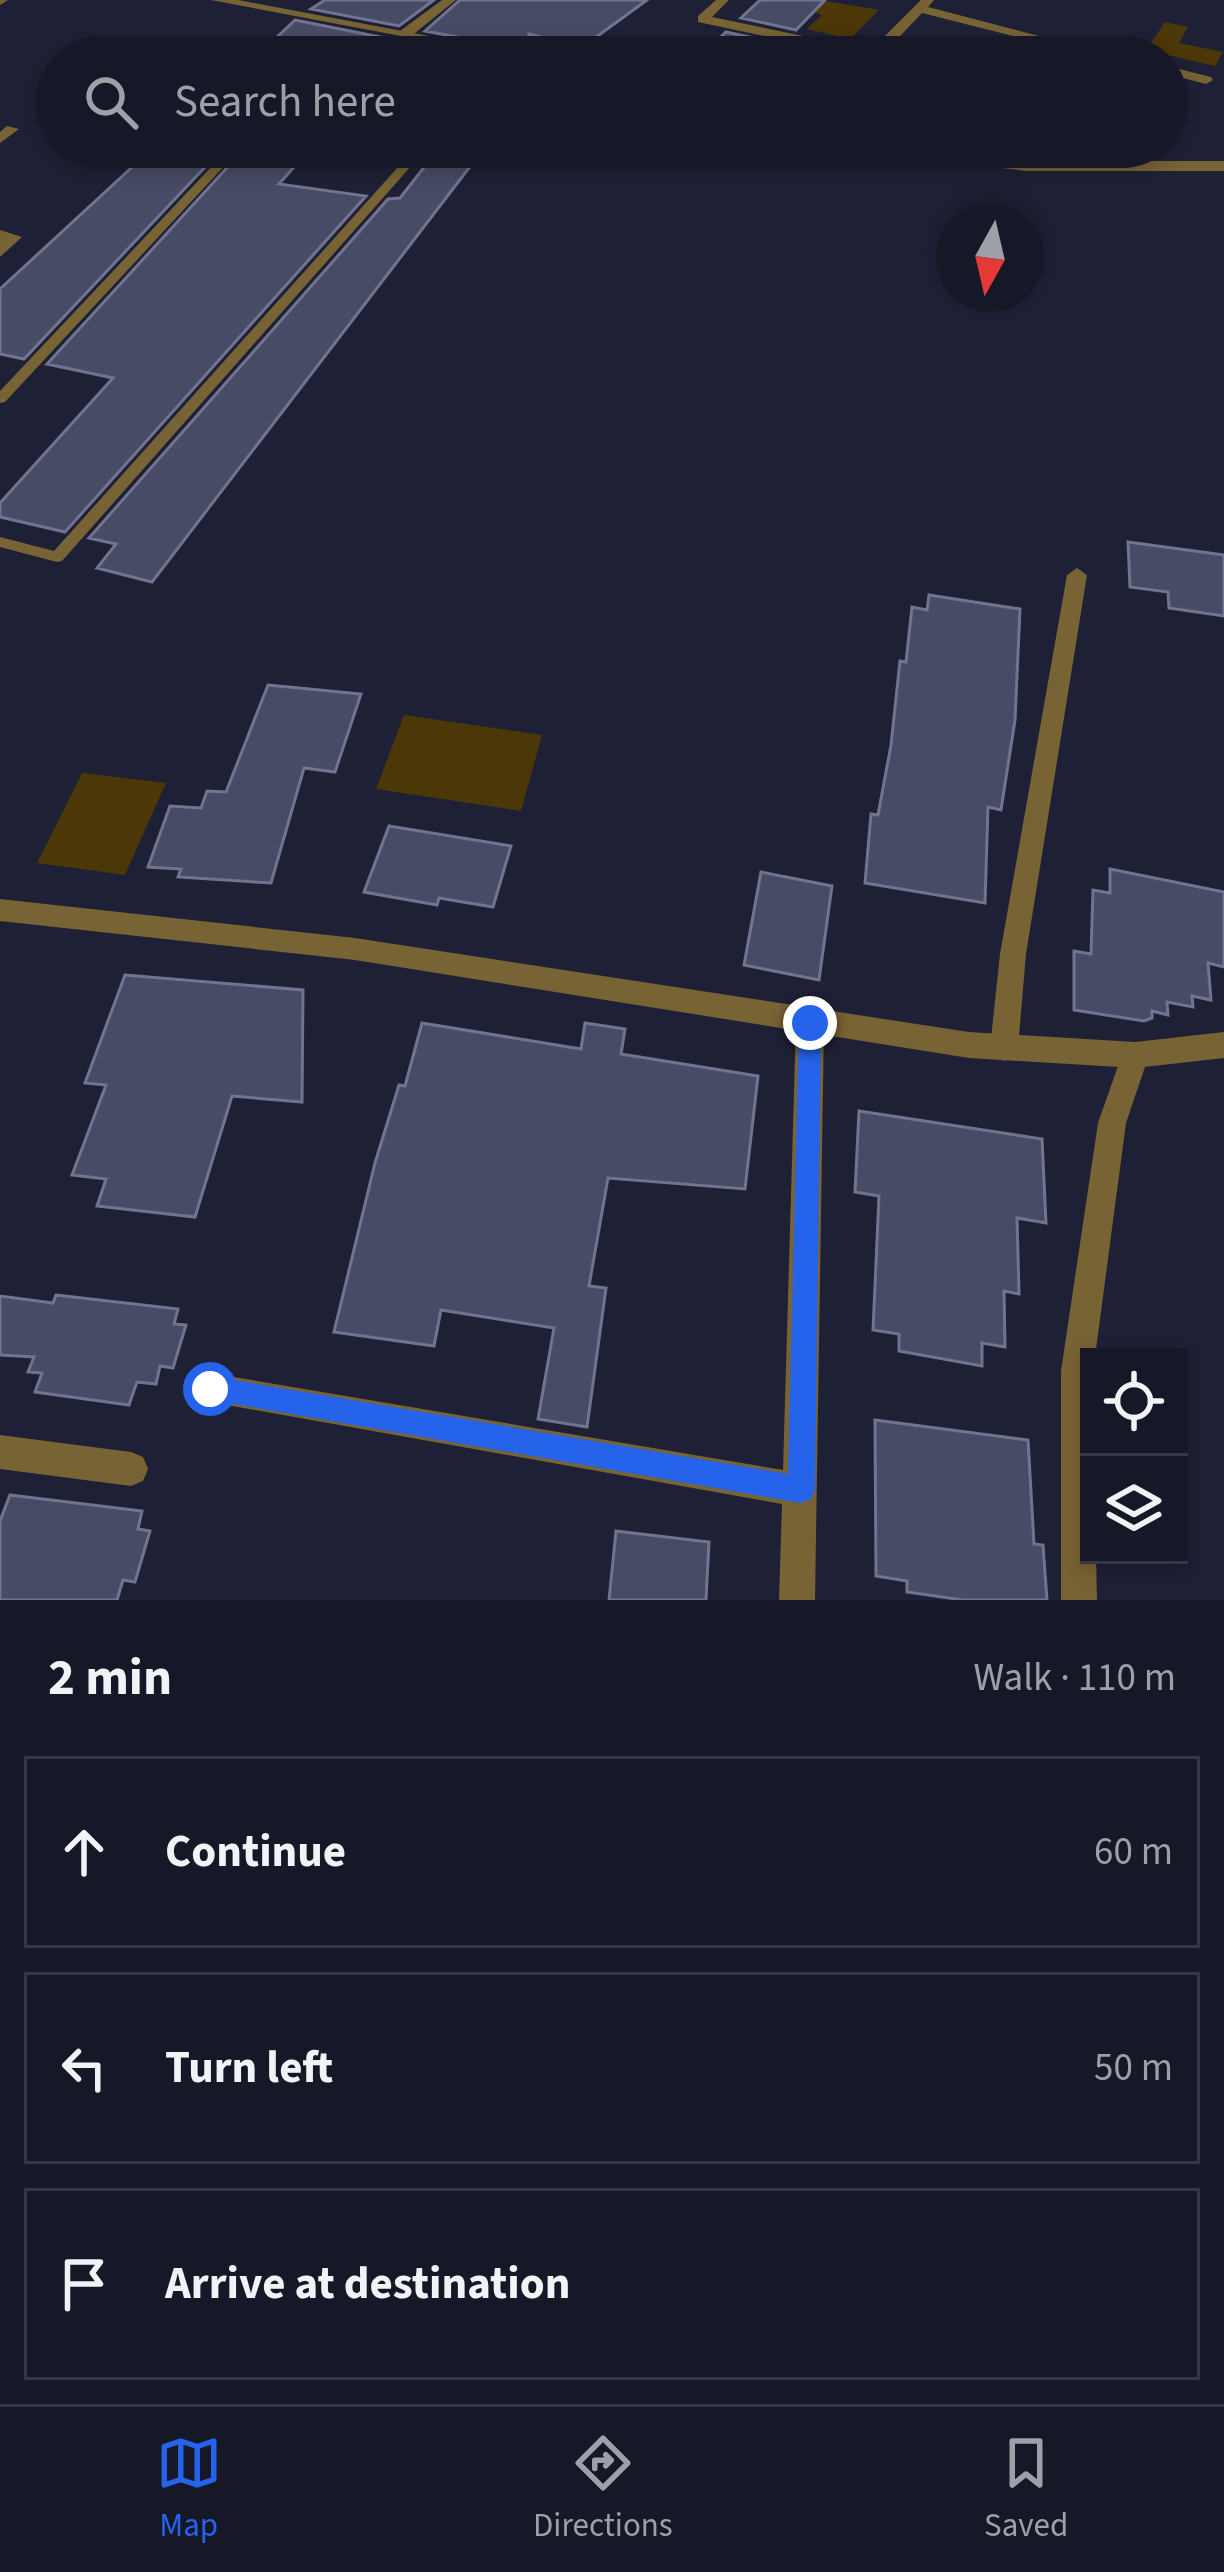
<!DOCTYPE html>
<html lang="en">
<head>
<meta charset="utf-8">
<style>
	:root { --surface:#161828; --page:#1f2130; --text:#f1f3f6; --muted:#9ea0a8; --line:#353745; --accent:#2563eb }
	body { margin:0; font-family:"Source Sans 3",sans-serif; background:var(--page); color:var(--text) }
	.controls { position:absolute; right:36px; bottom:36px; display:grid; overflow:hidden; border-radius:0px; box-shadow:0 6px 18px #0003 }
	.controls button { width:108px; height:108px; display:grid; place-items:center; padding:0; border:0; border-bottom:3px solid var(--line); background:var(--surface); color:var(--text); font:60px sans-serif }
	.compass { position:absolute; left:936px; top:204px; width:108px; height:108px; border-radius:50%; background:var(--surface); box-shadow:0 6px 18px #0003; rotate:188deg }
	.stop { position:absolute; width:36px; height:36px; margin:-27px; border:9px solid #2563eb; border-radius:50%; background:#fff }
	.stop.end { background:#2563eb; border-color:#fff; box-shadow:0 3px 12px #0008 }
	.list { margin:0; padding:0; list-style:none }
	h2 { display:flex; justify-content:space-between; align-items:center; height:156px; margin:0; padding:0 48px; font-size:51px }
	h2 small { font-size:39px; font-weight:400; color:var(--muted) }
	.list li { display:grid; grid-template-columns:78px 1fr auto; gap:36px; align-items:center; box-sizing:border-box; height:192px; margin:0 24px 24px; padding:0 24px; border:3px solid var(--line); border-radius:0px }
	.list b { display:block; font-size:45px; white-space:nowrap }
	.list em { font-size:39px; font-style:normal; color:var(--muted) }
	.icon { flex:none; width:66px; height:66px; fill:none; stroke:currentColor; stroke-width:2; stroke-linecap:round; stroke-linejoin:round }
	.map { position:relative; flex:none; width:1224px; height:1600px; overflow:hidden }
	.search { position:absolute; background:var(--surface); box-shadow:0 6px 18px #0003; left:36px; right:36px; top:36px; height:132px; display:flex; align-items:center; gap:30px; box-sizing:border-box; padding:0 42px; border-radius:66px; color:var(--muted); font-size:45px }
	.sheet { height:804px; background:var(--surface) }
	nav { display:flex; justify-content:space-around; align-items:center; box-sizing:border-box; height:168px; border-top:3px solid var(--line); background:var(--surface); font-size:33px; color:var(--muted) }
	nav a { display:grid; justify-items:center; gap:6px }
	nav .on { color:var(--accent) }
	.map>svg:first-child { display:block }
</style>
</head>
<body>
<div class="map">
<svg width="1224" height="1600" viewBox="0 0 1224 1600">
	<rect width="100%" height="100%" fill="#1e2036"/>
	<!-- green -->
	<path fill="#4b3707" d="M819 0 879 10 850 39 807 29 822 15 808 10Z
		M1165 22 1188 27 1179 43 1223 52 1215 66 1146 50Z
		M404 715 542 735 521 811 376 789Z
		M82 773 166 783 125 875 37 863Z"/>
	<!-- building -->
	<path fill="#484b65" stroke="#717490" stroke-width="3" d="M325 0H434L399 26 311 9Z
		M460 0H647L581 48 529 34 528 50 425 31Z
		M760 0H825L796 30 741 18Z
		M295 20 400 41 488 57H256Z
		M726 32 782 44 770 57H700Z
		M154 147H224L24 359 0 354V289Z
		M246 147H312L279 184 366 196 65 532 0 517V503L113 378 47 364Z
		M440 147H485L152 582 97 568 116 544 89 538 388 199 400 198Z
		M1128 542 1224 555V616L1169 608 1168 592 1130 587Z
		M929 595 1020 609 1015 720 1001 810 988 807 985 903 865 883 871 814 878 815 891 745 900 661 906 662 912 607 927 610Z
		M268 685 361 694 335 772 304 768 271 883 178 877 181 869 148 867 170 806 201 808 207 791 226 792Z
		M389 826 511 846 493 907 439 898 437 905 364 892Z
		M1110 869 1224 892V967L1208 963 1211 1000 1192 996 1193 1007 1167 1002 1168 1015 1152 1011V1018L1144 1021 1074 1010V951L1091 954 1093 890 1110 893Z
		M761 872 832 886 819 980 744 965Z
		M125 975 303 990 302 1102 232 1096 195 1217 97 1206 106 1179 72 1175 106 1085 85 1083Z
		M422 1023 581 1049 585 1023 625 1029 621 1054 758 1076 745 1189 608 1178 589 1286 606 1288 587 1427 538 1419 554 1328 441 1310 434 1346 334 1332 375 1163 399 1085 405 1086Z
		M859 1111 1042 1139 1046 1223 1017 1218 1019 1294 1004 1291 1005 1347 982 1343V1366L899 1351V1334L873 1330 879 1196 855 1192Z
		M56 1295 178 1309 174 1324 186 1325 173 1368 160 1366 156 1384 137 1382 129 1405 35 1392 42 1373 28 1372 34 1357 0 1355V1296L53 1303Z
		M875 1420 1028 1440 1034 1544 1043 1545 1047 1600H963L907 1592V1581L876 1576Z
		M10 1495 142 1511 138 1529 150 1531 135 1582 123 1580 117 1600H0V1521Z
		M616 1531 709 1542 706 1600H609Z"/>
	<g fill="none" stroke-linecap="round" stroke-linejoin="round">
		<!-- service -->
		<path fill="#786334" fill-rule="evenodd" d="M230 147H242L5 402 0 403V391Z
			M416 147H428L62 561 57 562 0 547V537L54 551Z"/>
		<!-- minor -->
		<path fill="#786334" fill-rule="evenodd" d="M0 0H8L0 5Z
			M442 0H456L410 37H400V31Z
			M716 0H729L712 17 871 50 921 0H934L928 7 1120 57H1097L922 13 880 57H864L698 22V16Z
			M1167 66 1211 77 1213 80 1206 84 1167 74Z
			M7 126 19 129 0 143V132Z
			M0 230 22 237 0 257Z
			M1077 568 1087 575 1026 954 1018 1048 1014 1057 1004 1061 994 1057 990 1048 1000 954 1067 575Z
			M810 1011 820 1014 824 1023 815 1600H779L782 1504 199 1400 194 1389 199 1378 210 1373 783 1470 796 1023 800 1014Z
			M1135 1042 1145 1046 1149 1055 1126 1123 1095 1357H1089V1555H1096L1097 1600H1061V1371L1098 1123 1125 1046Z
			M0 1435 131 1452 143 1457 148 1469 143 1481 131 1486 0 1469Z"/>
		<!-- tertiary -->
		<path fill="#786334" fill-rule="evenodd" d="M211 0H238L541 57H512Z
			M862 147H905L1025 161H1224V171H1025L869 151Z
			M0 899 355 938 969 1032 1135 1042 1224 1032V1058L1135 1068 969 1058 355 960 0 921Z"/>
	</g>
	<!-- route -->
	<path fill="#2563eb" d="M810 1013 821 1023 815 1490 811 1499 801 1503 200 1398 197 1389 200 1379 210 1376 788 1474 799 1023Z"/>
</svg>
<div class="controls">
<button><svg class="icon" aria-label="locate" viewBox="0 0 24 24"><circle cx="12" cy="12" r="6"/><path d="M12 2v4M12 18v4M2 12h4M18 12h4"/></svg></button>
<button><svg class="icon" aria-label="layers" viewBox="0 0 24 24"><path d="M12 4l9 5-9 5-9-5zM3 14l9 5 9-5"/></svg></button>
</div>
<svg class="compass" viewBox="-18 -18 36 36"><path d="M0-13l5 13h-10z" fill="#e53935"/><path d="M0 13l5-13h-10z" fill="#9ea0a8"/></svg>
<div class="stop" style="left:210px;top:1389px"></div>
<div class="stop end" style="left:810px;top:1023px"></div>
<div class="search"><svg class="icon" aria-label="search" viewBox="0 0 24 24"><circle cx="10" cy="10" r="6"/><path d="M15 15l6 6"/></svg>Search here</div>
</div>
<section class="sheet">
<h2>2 min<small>Walk · 110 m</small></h2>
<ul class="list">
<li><svg class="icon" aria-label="ahead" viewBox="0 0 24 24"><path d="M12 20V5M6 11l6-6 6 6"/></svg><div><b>Continue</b></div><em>60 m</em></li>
<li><svg class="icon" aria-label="left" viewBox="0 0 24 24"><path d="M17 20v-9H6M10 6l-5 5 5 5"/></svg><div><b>Turn left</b></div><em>50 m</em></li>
<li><svg class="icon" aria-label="arrive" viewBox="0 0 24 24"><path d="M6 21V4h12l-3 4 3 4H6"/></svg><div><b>Arrive at destination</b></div></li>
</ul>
</section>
<nav>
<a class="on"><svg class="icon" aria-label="map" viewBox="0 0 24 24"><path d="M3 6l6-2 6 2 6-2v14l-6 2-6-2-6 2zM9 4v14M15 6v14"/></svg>Map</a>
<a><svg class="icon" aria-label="directions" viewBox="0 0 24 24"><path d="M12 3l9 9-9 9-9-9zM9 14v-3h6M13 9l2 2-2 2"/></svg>Directions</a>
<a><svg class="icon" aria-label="saved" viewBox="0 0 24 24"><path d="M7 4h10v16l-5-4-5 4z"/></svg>Saved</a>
</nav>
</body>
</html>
